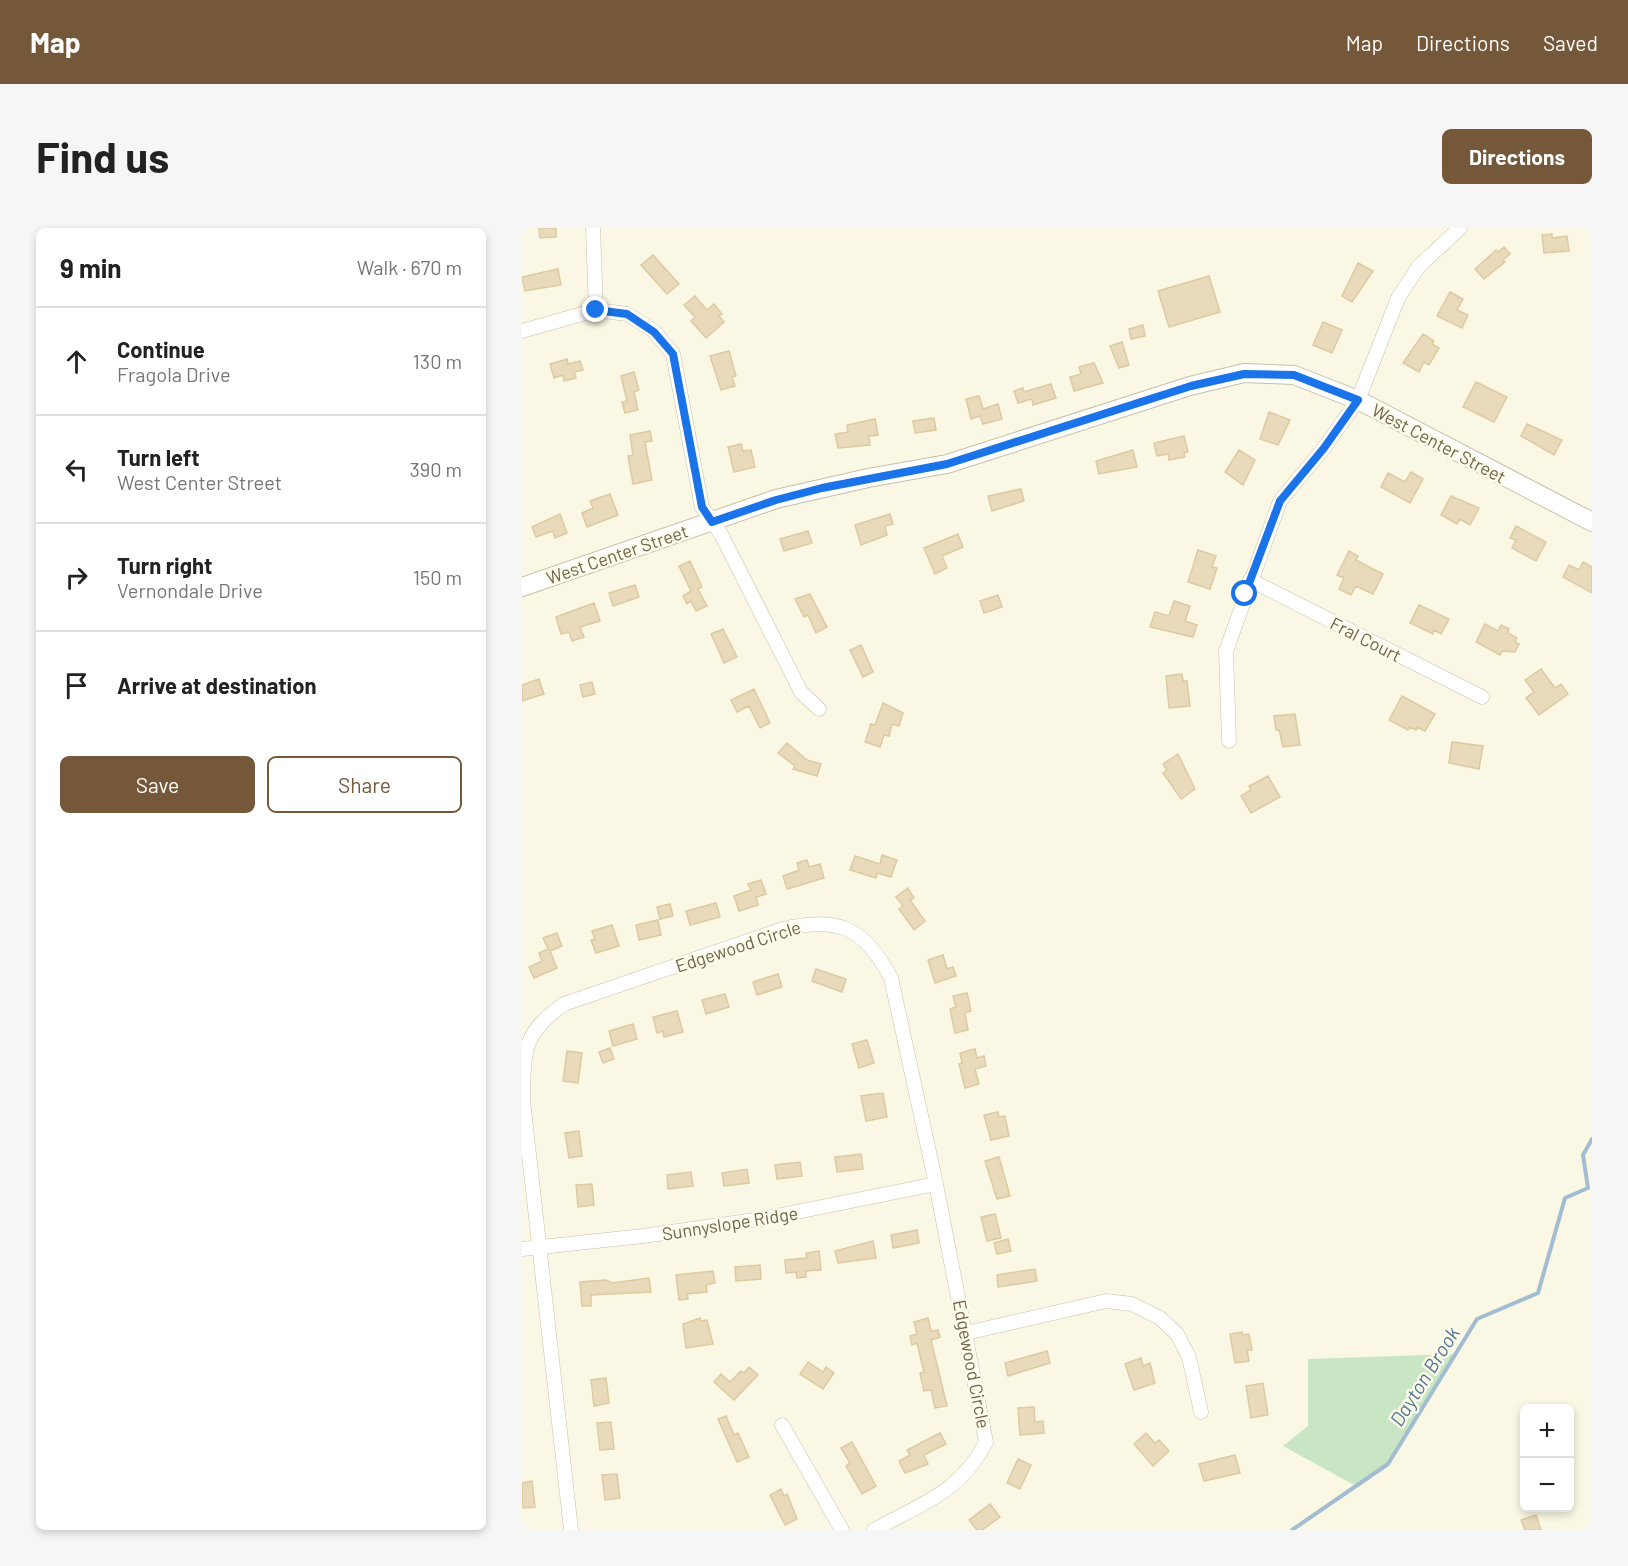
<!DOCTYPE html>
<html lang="en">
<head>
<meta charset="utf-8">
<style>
	:root { --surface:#fff; --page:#f6f6f6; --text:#222; --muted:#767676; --line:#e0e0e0; --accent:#745839 }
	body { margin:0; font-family:Barlow,sans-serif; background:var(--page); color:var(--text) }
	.controls { position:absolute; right:18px; bottom:18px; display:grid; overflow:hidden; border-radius:9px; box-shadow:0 3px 9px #0003 }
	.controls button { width:54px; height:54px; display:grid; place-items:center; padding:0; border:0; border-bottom:2px solid var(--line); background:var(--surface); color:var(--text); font:30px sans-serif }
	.stop { position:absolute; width:18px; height:18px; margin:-14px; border:4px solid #1a73e8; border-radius:50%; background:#fff }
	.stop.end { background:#1a73e8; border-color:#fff; box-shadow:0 2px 6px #0008 }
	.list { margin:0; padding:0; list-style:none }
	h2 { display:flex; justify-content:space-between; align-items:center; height:78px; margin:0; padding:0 24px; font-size:26px }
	h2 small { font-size:20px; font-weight:400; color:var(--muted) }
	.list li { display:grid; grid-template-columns:39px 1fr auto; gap:18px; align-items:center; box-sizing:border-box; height:108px; padding:0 24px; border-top:2px solid var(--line) }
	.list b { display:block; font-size:22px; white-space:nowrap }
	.list p { margin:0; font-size:20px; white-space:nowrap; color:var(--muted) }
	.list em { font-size:20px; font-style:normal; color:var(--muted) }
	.actions { display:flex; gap:12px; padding:18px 24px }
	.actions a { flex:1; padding:14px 0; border:2px solid var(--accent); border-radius:9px; text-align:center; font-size:21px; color:var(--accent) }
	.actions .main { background:var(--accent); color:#fff }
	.icon { flex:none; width:33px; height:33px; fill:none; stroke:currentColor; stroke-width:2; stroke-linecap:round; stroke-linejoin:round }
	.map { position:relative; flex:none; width:1070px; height:1302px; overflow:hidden; border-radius:9px }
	header { display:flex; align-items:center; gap:36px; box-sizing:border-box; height:84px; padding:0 30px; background:var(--accent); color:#fff }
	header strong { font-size:28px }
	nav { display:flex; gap:33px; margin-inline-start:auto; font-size:21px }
	.intro { display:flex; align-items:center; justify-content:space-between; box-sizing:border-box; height:144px; padding:0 36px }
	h1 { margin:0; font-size:42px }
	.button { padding:15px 27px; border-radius:9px; background:var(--accent); color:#fff; font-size:21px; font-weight:700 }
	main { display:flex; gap:36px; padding:0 36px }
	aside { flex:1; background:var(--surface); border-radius:9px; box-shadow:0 3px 9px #0003 }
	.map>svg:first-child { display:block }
</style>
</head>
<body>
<header>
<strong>Map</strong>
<nav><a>Map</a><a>Directions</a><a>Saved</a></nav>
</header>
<div class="intro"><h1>Find us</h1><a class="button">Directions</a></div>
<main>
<aside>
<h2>9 min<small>Walk · 670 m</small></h2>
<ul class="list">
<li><svg class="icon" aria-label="ahead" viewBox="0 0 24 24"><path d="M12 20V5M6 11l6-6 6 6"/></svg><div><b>Continue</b><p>Fragola Drive</p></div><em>130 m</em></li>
<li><svg class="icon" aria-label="left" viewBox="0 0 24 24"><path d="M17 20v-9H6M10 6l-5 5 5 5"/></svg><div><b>Turn left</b><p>West Center Street</p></div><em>390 m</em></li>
<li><svg class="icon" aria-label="right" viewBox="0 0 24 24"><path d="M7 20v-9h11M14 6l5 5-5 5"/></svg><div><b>Turn right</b><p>Vernondale Drive</p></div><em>150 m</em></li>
<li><svg class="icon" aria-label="arrive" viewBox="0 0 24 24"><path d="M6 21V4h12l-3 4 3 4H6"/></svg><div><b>Arrive at destination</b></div></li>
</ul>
<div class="actions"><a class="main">Save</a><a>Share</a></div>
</aside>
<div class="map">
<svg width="1070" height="1302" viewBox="0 0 1070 1302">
	<rect width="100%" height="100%" fill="#faf8e4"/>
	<!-- green -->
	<path fill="#c8e6c4" d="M933 1126 866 1236 834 1258 761 1218 786 1198V1131Z"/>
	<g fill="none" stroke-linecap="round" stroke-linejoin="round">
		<!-- stream -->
		<path stroke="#a2bcd2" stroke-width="4" d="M770 1302 866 1236 955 1091 1016 1065 1043 970 1066 960 1061 927 1070 911"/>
	</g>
	<!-- building -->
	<path fill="#e8daba" stroke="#decaa1" stroke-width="1.5" d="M17 0H34V9L18 10Z
		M1030 6V10L1045 8 1047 23 1022 25 1020 7Z
		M982 19 988 26 981 32 983 34 962 51 953 41 974 22 976 24Z
		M131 27 157 56 145 66 119 37Z
		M836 35 851 43 830 74 820 68Z
		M36 41 39 57 3 63 0 49Z
		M687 48 698 84 647 99 636 63Z
		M928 64 941 71 935 82 946 87 940 100 915 88Z
		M173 68 185 82 192 76 200 86 197 88 202 94 184 110 169 93 173 89 162 77Z
		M801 94 820 102 810 125 791 117Z
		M621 97 623 108 609 111 607 101Z
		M901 106 912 113 910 116 917 120 907 137 902 134 897 144 881 135Z
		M600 114 607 137 597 140 588 118Z
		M207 123 214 148 210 149 213 158 199 162 188 128Z
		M45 131 46 136 58 133 61 142 52 144 54 150 42 153 41 147 32 150 28 136Z
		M572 135 581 155 552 163 548 149 559 146 557 139Z
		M112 144 117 162 112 164 116 182 103 185 100 174 105 173 99 148Z
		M954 154 985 169 972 194 941 179Z
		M529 156 534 170 511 177 510 171 496 175 492 163 501 160 502 164Z
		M457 168 461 181 476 176 480 191 461 196 458 188 449 191 444 171Z
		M747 184 768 192 756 217 738 211Z
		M412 190 414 202 393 205 391 193Z
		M353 191 356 207 347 208 348 217 316 220 313 206 326 204 325 197Z
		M1005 196 1040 212 1032 227 999 208Z
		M128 203 130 213 123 214 130 252 111 256 106 228 111 227 108 207Z
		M662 208 666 224 662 225 663 229 647 232 646 226 635 228 632 215Z
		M219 216 221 223 229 222 233 239 212 244 206 219Z
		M611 222 615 239 577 246 574 233Z
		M717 222 733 232 721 257 703 244Z
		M889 244 901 251 888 275 859 259 866 245 883 254Z
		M499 261 502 273 470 283 466 268Z
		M88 266 96 287 65 299 60 285 71 280 68 273Z
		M929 268 957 280 948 297 938 291 935 296 919 287Z
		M38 286 45 305 33 310 31 303 14 309 10 299Z
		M368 286 371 296 363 298 365 307 339 317 333 297Z
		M994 298 1024 314 1014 333 990 320 994 312 988 310Z
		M286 303 290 315 262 323 258 311Z
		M436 306 441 319 420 328 425 340 413 346 402 320Z
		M676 322 694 328 690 339 695 340 688 361 666 354Z
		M827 323 836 328 834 332 861 346 851 366 834 358 829 367 817 361 822 350 815 347Z
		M168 333 180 359 176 361 185 378 174 383 169 373 165 376 161 368 169 363 157 338Z
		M1061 334 1070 339V365L1041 349 1047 337 1057 342Z
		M113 357 117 369 91 378 87 365Z
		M288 366 305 399 294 405 286 387 282 389 273 371Z
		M476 367 480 379 462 385 458 373Z
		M652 373 668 378 663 393 675 397 671 409 628 399 633 384 647 388Z
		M72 375 78 393 58 399 62 409 50 413 47 404 39 406 34 389Z
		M897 377 927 391 919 406 912 402 911 406 888 395Z
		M963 396 976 403 979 397 987 401 986 405 995 410 993 414 997 416 993 424 980 423 978 427 954 414Z
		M201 401 215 429 202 435 189 406Z
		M339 417 351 444 341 449 328 422Z
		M1019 441 1033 460 1039 456 1046 466 1017 487 1004 470 1012 464 1003 452Z
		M660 446 661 453H665L668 478 647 480 644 448Z
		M17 451 22 466 0 473V457Z
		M70 454 73 466 61 469 58 457Z
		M232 461 248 495 238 500 227 478 215 484 209 472Z
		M880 468 913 486 903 503 895 499 894 502 888 499 886 502 867 492Z
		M361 475 381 485 377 498 370 496 367 508 362 507 358 519 343 514 349 496 353 497Z
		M773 486 778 517 761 519 757 502H754L752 488Z
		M930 514 961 518 957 541 927 535Z
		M265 515 285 532 299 536 295 548 271 541 273 538 256 525Z
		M656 526 673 561 659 571 641 545 645 542 641 536Z
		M746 548 758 569 729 585 719 568 729 562 727 558Z
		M360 627 375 632 369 649 355 645 354 650 328 642 333 628 358 636Z
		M285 632 287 639 298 636 302 650 265 661 261 648 277 642 275 635Z
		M239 652 244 666 234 669 236 677 217 683 212 668 229 662 226 656Z
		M386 660 392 670 388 672 403 693 392 702 377 681 381 678 374 669Z
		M194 675 198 689 168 697 164 683Z
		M148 676 151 688 138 691 135 679Z
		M136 692 139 707 117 712 114 697Z
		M90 697 97 718 74 725 69 712 73 711 70 703Z
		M35 705 40 718 28 723 35 740 12 750 7 739 20 733 17 725 26 721 21 710Z
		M421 727 425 741 431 739 434 748 413 755 406 732Z
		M294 741 324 751 320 764 290 753Z
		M256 746 260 759 235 767 231 754Z
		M445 765 449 783 443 785 446 802 433 805 428 781 434 779 431 768Z
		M203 766 207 779 184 786 180 772Z
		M155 783 161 804 142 809 141 803 135 805 131 789Z
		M111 796 115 811 91 818 87 803Z
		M345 812 352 835 337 840 330 816Z
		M88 820 92 831 81 835 77 824Z
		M453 821 455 830 462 828 464 838 453 841 457 856 443 860 437 836 440 835 438 825Z
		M45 823 60 825 56 855 41 853Z
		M361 865 365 889 344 893 339 868Z
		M476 884 477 889 483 888 487 908 469 912 462 887Z
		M57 903 60 928 47 930 43 905Z
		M339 926 341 941 315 944 313 929Z
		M477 929 488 968 475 971 463 933Z
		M278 934 280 948 255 951 253 937Z
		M225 941 227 955 202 958 200 945Z
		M169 944 171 958 146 961 145 947Z
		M70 956 72 977 56 979 54 957Z
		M473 986 479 1010 465 1013 459 989Z
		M395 1002 397 1015 371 1020 369 1007Z
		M486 1011 489 1023 475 1026 472 1015Z
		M351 1013 354 1030 316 1035 313 1023Z
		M297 1023 299 1042 284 1043V1049L275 1050 274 1044 264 1045 263 1032 285 1030 284 1025Z
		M238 1037 239 1051 214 1053 213 1039Z
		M513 1041 515 1053 476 1059 475 1047Z
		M191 1043 193 1055 184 1057 185 1064 165 1066 166 1071 157 1072 154 1047Z
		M127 1050 129 1064 69 1067V1078H60L58 1054 84 1052 90 1055Z
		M178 1090 179 1093 185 1092 191 1116 164 1120 161 1096Z
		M406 1090 409 1103 416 1102 418 1109 409 1112 425 1178 413 1180 409 1162 402 1163 398 1145 402 1144 395 1115 390 1117 388 1108 395 1106 392 1094Z
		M720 1104 721 1107 727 1106 730 1122H725L727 1133 713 1135 708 1106Z
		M525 1123 528 1135 486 1148 483 1135Z
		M619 1130 621 1138 628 1135 633 1155 612 1162 603 1136Z
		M286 1134 301 1144 304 1139 312 1145 301 1161 278 1146Z
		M227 1139 236 1147 212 1172 192 1154 199 1146 208 1154 219 1143 222 1145Z
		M84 1150 87 1175 72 1178 69 1152Z
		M741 1155 746 1187 729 1190 724 1158Z
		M512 1179 513 1194 521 1193 522 1205 498 1207 496 1180Z
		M204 1188 212 1207 216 1205 227 1229 215 1234 196 1191Z
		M89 1194 92 1221 78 1222 75 1195Z
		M418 1205 424 1216 402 1227 406 1236 383 1245 377 1233 388 1227 385 1222Z
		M624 1205 633 1215 637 1212 647 1223 631 1238 612 1216Z
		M330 1214 354 1258 340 1266 324 1238 328 1235 319 1220Z
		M713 1227 718 1245 682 1253 677 1236Z
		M496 1231 509 1237 498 1261 485 1255Z
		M95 1246 98 1270 83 1272 80 1247Z
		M10 1253 13 1279 0 1280V1255Z
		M259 1261 262 1268 265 1266 275 1291 263 1297 248 1267Z
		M468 1276 478 1289 460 1302H455L447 1292Z
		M1014 1287 1019 1302H1003L999 1292Z"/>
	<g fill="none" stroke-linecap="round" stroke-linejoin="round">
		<!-- street casing -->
		<g stroke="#c7c0aa" stroke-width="15">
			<path id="street" d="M71 0 74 82
				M0 103 74 82 105 86 132 103 151 126 180 279 199 306 279 464 297 481
				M728 352 960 469
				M707 513 704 423 758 273 802 220 836 172 876 70 897 38 938 0
				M0 1021 121 1008 240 991 414 956
				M444 1105 584 1073 610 1076 638 1090 655 1106 667 1129 679 1184
				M260 1197 320 1302
				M49 1302 1 873C2 822 0 806 42 776L261 701C316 688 342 699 369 750L414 956 464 1214C439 1264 399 1276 352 1302"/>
		</g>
		<!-- secondary casing -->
		<g stroke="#c8bfa6" stroke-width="20">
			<path id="secondary" d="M0 359 254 271 346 250 425 236 668 158 722 145 772 147 836 172 1070 294"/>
		</g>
		<!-- street -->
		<use href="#street" stroke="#fff" stroke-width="14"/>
		<!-- secondary -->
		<use href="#secondary" stroke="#fff" stroke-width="18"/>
	</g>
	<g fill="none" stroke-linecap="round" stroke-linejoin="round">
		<!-- route -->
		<path stroke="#1a73e8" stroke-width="8" d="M74 82 105 86 132 104 151 126 180 279 190 294 254 272 300 260 425 236 669 158 722 146 772 147 836 172 802 220 758 273 723 366"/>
	</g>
	<g text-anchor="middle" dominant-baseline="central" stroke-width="5" stroke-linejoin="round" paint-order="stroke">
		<!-- street labels -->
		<g font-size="18" fill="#70644c" stroke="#fdfbea">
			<text transform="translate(917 215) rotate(28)">West Center Street</text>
			<text transform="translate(95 326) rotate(-19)">West Center Street</text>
			<text transform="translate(844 411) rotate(27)">Fral Court</text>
			<text transform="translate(216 718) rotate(-18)">Edgewood Circle</text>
			<text transform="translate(208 995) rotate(-9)">Sunnyslope Ridge</text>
			<text transform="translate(450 1136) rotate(79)">Edgewood Circle</text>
		</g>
		<!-- water labels -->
		<g font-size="20" font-style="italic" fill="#527695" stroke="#fdfbea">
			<text transform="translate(902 1148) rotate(-58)">Dayton Brook</text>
		</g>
	</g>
</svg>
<div class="controls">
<button>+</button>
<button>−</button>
</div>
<div class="stop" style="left:723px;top:366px"></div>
<div class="stop end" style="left:74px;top:82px"></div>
</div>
</main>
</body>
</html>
